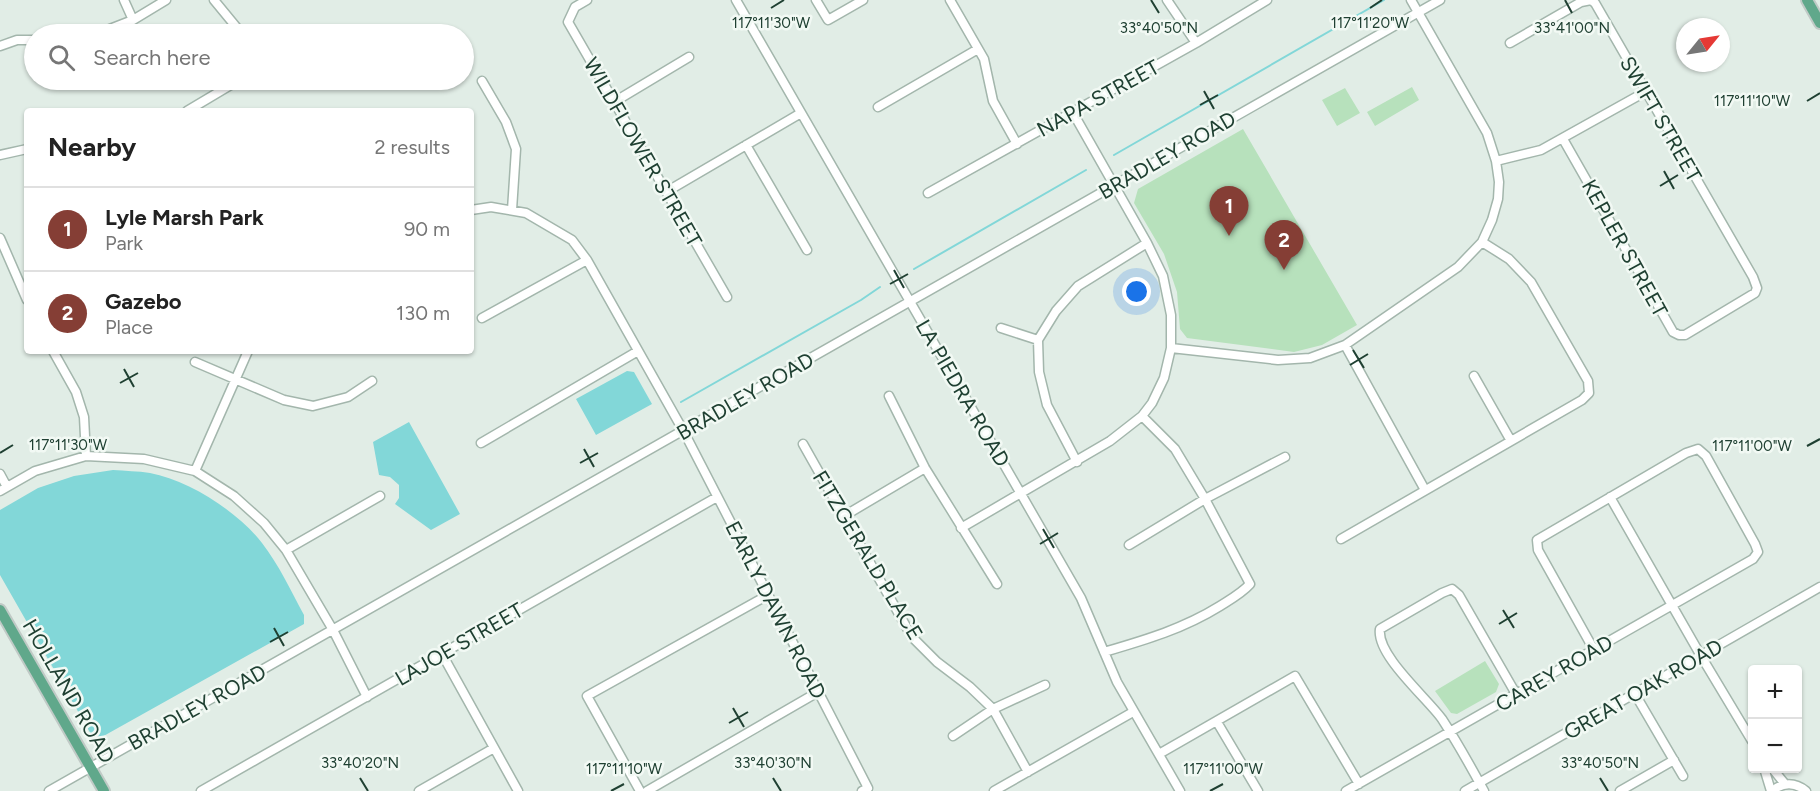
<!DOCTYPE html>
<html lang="en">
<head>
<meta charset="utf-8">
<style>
	:root { --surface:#fff; --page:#f2f2f2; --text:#222; --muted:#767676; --line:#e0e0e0; --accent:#853e35 }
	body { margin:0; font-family:Figtree,sans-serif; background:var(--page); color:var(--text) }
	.controls { position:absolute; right:18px; bottom:18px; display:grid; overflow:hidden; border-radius:6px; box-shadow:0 2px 4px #0004 }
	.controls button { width:54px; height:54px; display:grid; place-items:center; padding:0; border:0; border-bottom:2px solid var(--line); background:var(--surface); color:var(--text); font:30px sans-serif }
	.compass { position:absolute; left:1676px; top:18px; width:54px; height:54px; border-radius:50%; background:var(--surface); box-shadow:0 2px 4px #0004; rotate:60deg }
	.you { position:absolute; left:1137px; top:292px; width:21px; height:21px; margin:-15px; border:4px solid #fff; border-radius:50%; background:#1a73e8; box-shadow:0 0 0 9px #1a73e833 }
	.badge { display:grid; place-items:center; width:39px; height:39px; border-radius:50%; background:var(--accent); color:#fff; font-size:20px; font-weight:700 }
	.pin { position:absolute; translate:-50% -50px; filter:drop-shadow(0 2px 3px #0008) }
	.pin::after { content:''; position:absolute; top:32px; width:21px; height:18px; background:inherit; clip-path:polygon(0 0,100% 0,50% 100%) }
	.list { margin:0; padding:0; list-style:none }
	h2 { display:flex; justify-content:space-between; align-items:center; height:78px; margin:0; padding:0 24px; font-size:26px }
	h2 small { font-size:20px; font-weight:400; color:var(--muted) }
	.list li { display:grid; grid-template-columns:39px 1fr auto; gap:18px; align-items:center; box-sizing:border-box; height:84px; padding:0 24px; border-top:2px solid var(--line) }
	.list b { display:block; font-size:22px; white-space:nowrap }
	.list p { margin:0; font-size:20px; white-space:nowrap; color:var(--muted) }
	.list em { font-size:20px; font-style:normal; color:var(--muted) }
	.icon { flex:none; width:33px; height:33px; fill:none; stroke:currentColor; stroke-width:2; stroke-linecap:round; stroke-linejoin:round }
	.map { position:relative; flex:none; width:1820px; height:791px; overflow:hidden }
	.search { position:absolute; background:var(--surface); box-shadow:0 2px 4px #0004; left:24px; top:24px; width:450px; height:66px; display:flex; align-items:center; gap:15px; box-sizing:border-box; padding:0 21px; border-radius:33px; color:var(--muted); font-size:22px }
	.panel { position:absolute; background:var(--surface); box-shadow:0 2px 4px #0004; left:24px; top:108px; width:450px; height:246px; border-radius:6px }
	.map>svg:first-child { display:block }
</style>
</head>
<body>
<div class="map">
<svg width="1820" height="791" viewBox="0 0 1820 791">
	<rect width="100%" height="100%" fill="#e1ede6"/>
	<!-- green -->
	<path fill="#b7e1bc" d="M1412 87 1419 100 1375 126 1367 112Z
		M1345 88 1360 113 1337 126 1322 100Z
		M1243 129 1357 325 1322 345 1294 352 1187 338 1180 329 1177 292 1164 254 1134 203 1138 189Z
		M1485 661 1499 684 1496 692 1457 714 1451 713 1435 691Z"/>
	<!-- water -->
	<path fill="#82d7d8" d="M627 371 634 372 652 404 596 435 576 399Z
		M409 422 460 514 431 530 395 504 399 498V485L390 477 379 475 373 442Z
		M113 470C125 471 138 471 150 473 189 480 238 512 262 543 279 565 291 591 304 615V624L100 738 92 736 0 575V510L38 488 74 476Z"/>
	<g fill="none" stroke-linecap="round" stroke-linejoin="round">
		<!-- stream -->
		<path stroke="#82d7d8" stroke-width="2" d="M1114 155 1384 0
			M914 269 1086 170
			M681 402 861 300 880 287"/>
		<!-- minor casing -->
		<g stroke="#a3b6ac" stroke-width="11">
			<path id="minor" d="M124 0 133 20
				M214 0 242 34
				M587 0 575 7 568 22 727 297
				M736 0 1081 598 1117 682 1180 791
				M816 0 828 20 863 0
				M950 0 984 59 993 101 1017 144
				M1167 0 1196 43
				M97 34 133 20 166 0
				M1510 43 1581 2 1591 0 1595 3 1753 277 1757 288 1755 293 1685 335H1679L1673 332 1563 139
				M0 46 17 40H34
				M482 81 506 122 516 149 512 210
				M614 102 689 57
				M878 107 978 49
				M187 111 239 80
				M746 145 807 250
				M0 155 27 149
				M1496 161 1541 150 1645 92
				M666 192 801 113
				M928 193 1196 43 1267 0
				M471 210 491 207 526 213 572 240 587 260 684 432 868 788 862 791
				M0 238 27 300
				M482 318 587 260
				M1001 328 1038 340
				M1345 345 1425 490
				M1171 348 1278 360 1310 358 1345 345 1458 267 1482 242 1492 220 1498 199 1499 182 1496 161 1487 133 1411 0
				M53 351 76 392 84 417 86 456
				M195 362 284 400 313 406 348 397 372 381
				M1474 376 1511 441
				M889 396 925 468 997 584
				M481 443 638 351
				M803 444 912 637 937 662 970 687 993 709 1028 772
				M1077 462 1047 405 1039 372 1038 340 1056 311 1078 286 1147 243
				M195 471 248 351
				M0 474 7 487
				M0 491 35 471 86 456 144 459 195 471 234 496 264 523 286 550 333 630 367 697
				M1610 497 1701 656 1752 741
				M844 516 925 468
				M961 528 1110 441 1142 416 1152 403 1164 378 1171 348V315L1163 276 1147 243 1072 111
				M1341 539 1582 400 1589 393 1588 381 1531 282 1509 259 1482 242
				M1129 545 1205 499 1285 457
				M286 550 380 496
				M1104 652C1145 640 1183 629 1220 606 1231 599 1242 593 1250 584L1205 499 1175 449 1142 416
				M442 654 518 791
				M1635 694 1683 776
				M1217 722 1258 791
				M953 736 993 709 1045 685
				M1159 754 1295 676 1359 784
				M1764 768 1771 791
				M1772 768 1785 784
				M49 791 1440 0
				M201 791 717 497
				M419 791 494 748
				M640 791 587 696 768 595
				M647 791 818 692
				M994 791 1133 712
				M1346 791 1753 559 1758 552 1755 544 1706 456 1698 449 1686 453 1537 540 1538 550 1594 650
				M1465 791 1820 587
				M1484 791C1471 767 1457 742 1442 719 1427 698 1376 655 1380 629L1442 593 1452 589 1459 595 1516 694
				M1620 791 1674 760
				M1772 791C1783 782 1795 782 1806 791"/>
		</g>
		<!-- major casing -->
		<g stroke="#c0cac6" stroke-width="14">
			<path id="major" d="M1807 0 1820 23
				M0 610 104 791"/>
		</g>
		<!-- minor -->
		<use href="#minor" stroke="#fff" stroke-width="8"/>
		<!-- major -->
		<use href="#major" stroke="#60a88b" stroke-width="10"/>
	</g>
	<!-- ticks -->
	<path fill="none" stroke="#1f4032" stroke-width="2" d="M1151 0 1159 13M1565 0 1572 13M771 8 784 0M1370 8 1382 0M1204 91 1214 109M1807 101 1820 93M1200 105 1218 95M1664 171 1674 189M1660 186 1678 175M894 270 904 288M890 284 908 274M1353 350 1364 368M1350 365 1368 354M124 369 134 387M120 383 138 373M1807 446 1820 439M584 449 594 467M0 453 13 445M580 463 598 453M1043 529 1054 548M1040 544 1058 533M1503 610 1514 628M1499 624 1517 613M274 628 284 646M270 642 288 632M733 708 744 727M729 723 748 712M360 778 368 791M773 778 781 791M1600 778 1608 791M611 791 624 784M1210 791 1223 784"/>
	<g text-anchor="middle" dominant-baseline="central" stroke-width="5" stroke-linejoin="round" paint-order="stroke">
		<!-- street labels -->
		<g font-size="21" fill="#1f4032" stroke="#f2f9f4">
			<text transform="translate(1098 98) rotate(-29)">NAPA STREET</text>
			<text transform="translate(1661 119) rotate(60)">SWIFT STREET</text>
			<text transform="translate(643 152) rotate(60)">WILDFLOWER STREET</text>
			<text transform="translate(1167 155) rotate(-30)">BRADLEY ROAD</text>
			<text transform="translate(1625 248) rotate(61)">KEPLER STREET</text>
			<text transform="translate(963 393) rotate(60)">LA PIEDRA ROAD</text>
			<text transform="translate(745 396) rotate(-30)">BRADLEY ROAD</text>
			<text transform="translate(868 555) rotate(59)">FITZGERALD PLACE</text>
			<text transform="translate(776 610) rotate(63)">EARLY DAWN ROAD</text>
			<text transform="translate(459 644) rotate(-30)">LAJOE STREET</text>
			<text transform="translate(1554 673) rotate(-30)">CAREY ROAD</text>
			<text transform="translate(1643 689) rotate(-30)">GREAT OAK ROAD</text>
			<text transform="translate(69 691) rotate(60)">HOLLAND ROAD</text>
			<text transform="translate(197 707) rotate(-29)">BRADLEY ROAD</text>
		</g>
	</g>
	<g font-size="15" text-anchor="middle" fill="#1f4032" stroke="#f2f9f4" stroke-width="5" stroke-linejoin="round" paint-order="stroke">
		<text x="771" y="28">117°11'30"W</text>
		<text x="1370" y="28">117°11'20"W</text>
		<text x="1159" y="33">33°40'50"N</text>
		<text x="1572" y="33">33°41'00"N</text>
		<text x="1752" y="106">117°11'10"W</text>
		<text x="68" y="450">117°11'30"W</text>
		<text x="1752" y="451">117°11'00"W</text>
		<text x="360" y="768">33°40'20"N</text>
		<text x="773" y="768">33°40'30"N</text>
		<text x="1600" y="768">33°40'50"N</text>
		<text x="624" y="774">117°11'10"W</text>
		<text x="1223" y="774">117°11'00"W</text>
	</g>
</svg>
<div class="controls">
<button>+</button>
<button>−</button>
</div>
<svg class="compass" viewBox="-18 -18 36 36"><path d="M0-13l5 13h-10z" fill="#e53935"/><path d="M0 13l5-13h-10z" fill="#767676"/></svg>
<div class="you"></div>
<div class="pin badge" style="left:1229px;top:236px">1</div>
<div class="pin badge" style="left:1284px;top:270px">2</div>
<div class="search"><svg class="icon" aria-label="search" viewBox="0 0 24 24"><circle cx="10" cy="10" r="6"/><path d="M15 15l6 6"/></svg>Search here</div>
<section class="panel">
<h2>Nearby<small>2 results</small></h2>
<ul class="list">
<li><span class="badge">1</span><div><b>Lyle Marsh Park</b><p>Park</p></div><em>90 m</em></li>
<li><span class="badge">2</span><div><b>Gazebo</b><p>Place</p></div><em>130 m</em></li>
</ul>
</section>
</div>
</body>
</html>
